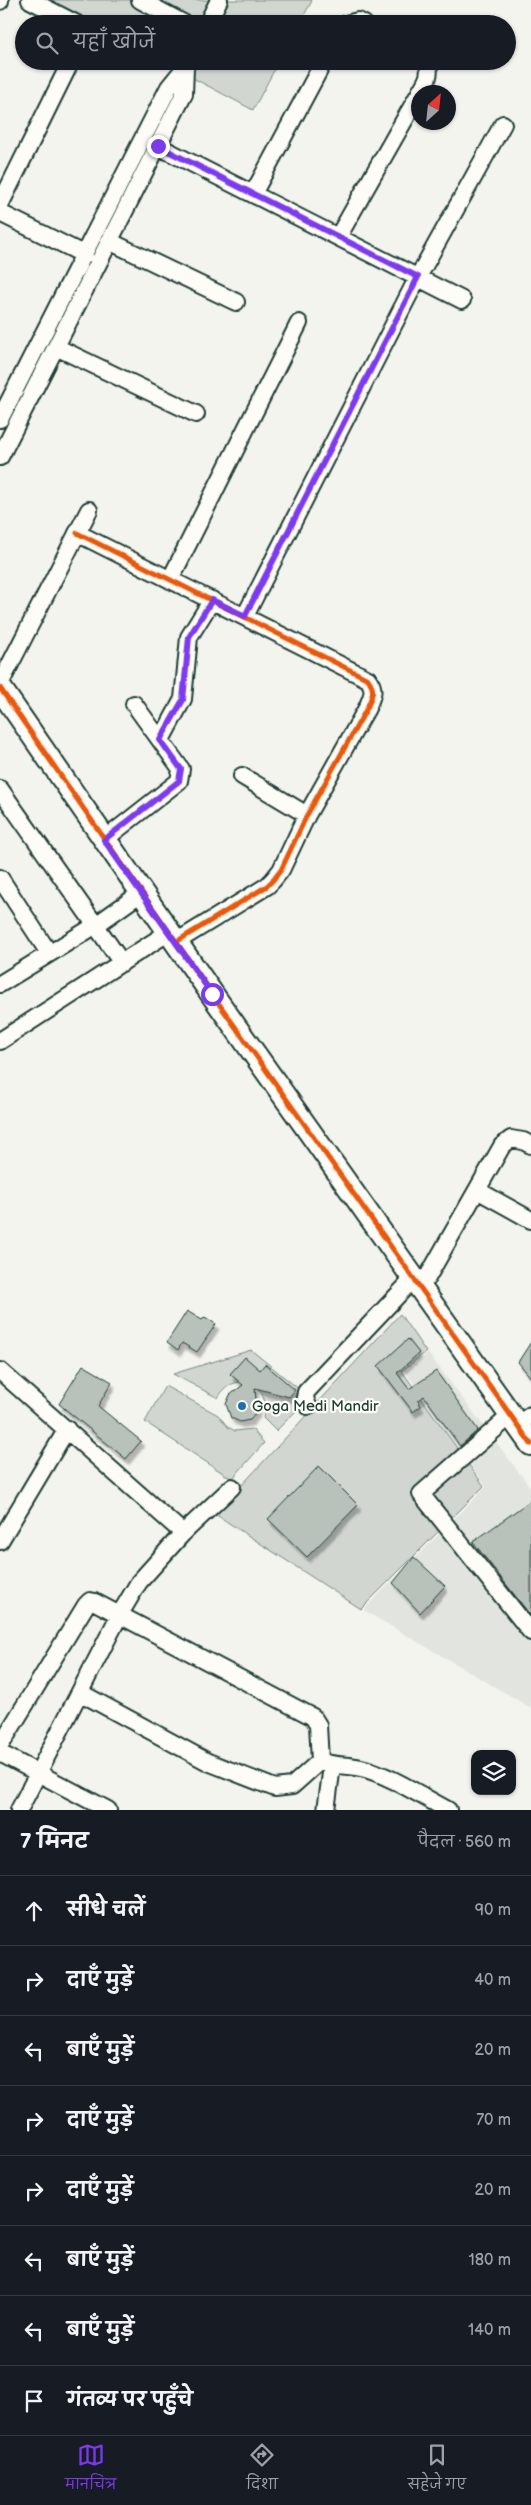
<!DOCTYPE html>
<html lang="hi">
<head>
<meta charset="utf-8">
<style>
	:root { --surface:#171b24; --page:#20242c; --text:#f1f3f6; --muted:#9ea1a6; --line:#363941; --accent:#7c3aed }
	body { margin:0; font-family:"Balsamiq Sans","Playpen Sans Deva",sans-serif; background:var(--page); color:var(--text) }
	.controls { position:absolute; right:15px; bottom:15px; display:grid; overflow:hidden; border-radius:10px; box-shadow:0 1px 4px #0004 }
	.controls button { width:45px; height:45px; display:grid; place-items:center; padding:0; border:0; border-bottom:1px solid var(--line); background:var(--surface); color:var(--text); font:25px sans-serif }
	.compass { position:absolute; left:411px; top:85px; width:45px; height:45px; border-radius:50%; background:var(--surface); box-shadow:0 1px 4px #0004; rotate:27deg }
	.stop { position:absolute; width:15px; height:15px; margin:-11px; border:4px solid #7c3aed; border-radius:50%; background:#fff }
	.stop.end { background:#7c3aed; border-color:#fff; box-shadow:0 1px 5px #0008 }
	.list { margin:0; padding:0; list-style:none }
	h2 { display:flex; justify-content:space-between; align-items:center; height:65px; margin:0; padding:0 20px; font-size:21px }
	h2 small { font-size:16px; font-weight:400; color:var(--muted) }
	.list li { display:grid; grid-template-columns:32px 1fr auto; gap:15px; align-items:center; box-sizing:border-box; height:70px; padding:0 20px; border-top:1px solid var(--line) }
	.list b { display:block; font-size:19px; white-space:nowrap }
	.list em { font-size:16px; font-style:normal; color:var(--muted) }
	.icon { flex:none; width:28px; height:28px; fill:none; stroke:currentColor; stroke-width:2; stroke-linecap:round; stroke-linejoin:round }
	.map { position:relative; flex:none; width:531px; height:1810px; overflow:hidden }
	.search { position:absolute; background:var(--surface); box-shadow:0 1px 4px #0004; left:15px; right:15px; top:15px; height:55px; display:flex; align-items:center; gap:12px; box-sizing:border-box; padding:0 18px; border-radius:28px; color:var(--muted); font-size:19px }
	.sheet { height:625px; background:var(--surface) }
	nav { display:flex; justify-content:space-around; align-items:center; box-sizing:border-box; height:70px; border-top:1px solid var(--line); background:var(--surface); font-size:14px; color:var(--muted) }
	nav a { display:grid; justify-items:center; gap:2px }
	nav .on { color:var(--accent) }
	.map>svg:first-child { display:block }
</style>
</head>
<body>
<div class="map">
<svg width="531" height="1810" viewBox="0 0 531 1810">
	<defs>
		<filter id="shadow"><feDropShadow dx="3" dy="5.5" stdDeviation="1" flood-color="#0004"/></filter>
	</defs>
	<rect width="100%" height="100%" fill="#f4f4ef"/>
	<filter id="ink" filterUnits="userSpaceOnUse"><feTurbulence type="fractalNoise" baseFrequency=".02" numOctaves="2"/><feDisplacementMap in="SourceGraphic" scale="10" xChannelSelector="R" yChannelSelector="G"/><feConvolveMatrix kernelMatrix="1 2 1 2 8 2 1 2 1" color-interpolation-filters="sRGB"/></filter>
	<g filter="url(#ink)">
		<!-- built -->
		<path fill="#e2e5df" d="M428 1353 531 1488V1708L363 1610 486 1487 405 1371Z"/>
		<!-- green -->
		<path fill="#d1d6d1" stroke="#788a82" d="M44 0H311L312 1 299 24H89Z
			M161 61H279L253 110Z
			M400 1314 426 1352 402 1371 484 1486 361 1609 215 1514Z
			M251 1350 300 1390 295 1401 298 1409 276 1431 263 1418C274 1385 235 1367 218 1398L173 1374Z
			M165 1386 218 1415 228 1427 235 1431 252 1429 264 1443 232 1479 145 1422Z"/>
		<!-- building -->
		<path fill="#b9c1bb" stroke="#1f3d34" filter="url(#shadow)" d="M187 1311 202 1320 205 1317 216 1324 197 1352 182 1343 178 1350 167 1342Z
			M408 1339 419 1353 397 1373 409 1389 436 1371 478 1430 460 1446 424 1396 418 1401 421 1406 413 1412 378 1366Z
			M531 1342V1378L518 1362Z
			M245 1357 260 1370 265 1364 295 1390 289 1397 255 1388 257 1412 250 1420 240 1422 231 1418 226 1404 230 1395 243 1385 230 1374Z
			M83 1365 112 1382 98 1406 141 1441 126 1459 59 1404Z
			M319 1466 358 1505 307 1557 268 1519Z
			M531 1500V1616L473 1542Z
			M414 1557 445 1586 420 1613 393 1583Z"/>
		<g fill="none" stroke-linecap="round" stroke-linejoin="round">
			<!-- street casing -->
			<g stroke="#1f3d34" stroke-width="20">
				<path id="street" d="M30 0 77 24
					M140 0 185 24
					M0 1V0
					M207 24 219 0
					M346 24 358 21 364 24
					M420 92C426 82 432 74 427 61
					M158 146 462 300
					M253 194 324 61
					M0 205 71 61
					M0 213 85 255
					M338 237 418 96
					M109 241 236 302
					M56 347 196 414
					M0 419 169 87 186 66
					M0 457 184 94 185 68
					M77 533 368 679C376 690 372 696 367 708L307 815 281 870 273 880 267 886 176 942
					M170 580 299 323
					M245 616 418 277 503 124
					M0 684 89 510
					M161 740 183 699 189 637 212 600
					M242 776 307 815
					M0 789 122 963
					M104 840 179 781 181 769 134 704
					M0 878 49 953
					M0 984 96 925 141 893
					M0 1041 169 932
					M477 1190 531 1220
					M419 1288 427 1278 502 1146 511 1139 523 1141 531 1145
					M0 1371 183 1533 232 1487
					M308 1406 305 1398 306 1392 413 1279
					M510 1416 421 1494 531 1632
					M517 1425 531 1415
					M0 1541 67 1429
					M81 1693 208 1762 275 1788 292 1786 320 1761
					M0 1746 86 1605 90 1601 95 1602 313 1717 318 1725 320 1761C334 1767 347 1764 361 1768 388 1774 423 1797 448 1810
					M0 1753 108 1810
					M19 1810 120 1614 139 1582 183 1533
					M326 1810 332 1766"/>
			</g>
			<!-- secondary casing -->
			<g stroke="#1f3d34" stroke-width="26">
				<path id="secondary" d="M0 688 212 994 531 1444"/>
			</g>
			<!-- street -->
			<use href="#street" stroke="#fdfcf7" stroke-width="16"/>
			<!-- secondary -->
			<use href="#secondary" stroke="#fdfcf7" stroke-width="22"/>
			<!-- cycleway casing -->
			<g stroke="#fdfcf7" stroke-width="8">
				<path id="cycleway" d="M77 533 368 679C376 690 372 696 367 708L307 815 281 870 273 880 267 886 176 942
					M0 688 212 994 531 1444"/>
			</g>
			<!-- cycleway -->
			<use href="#cycleway" stroke="#e8590c" stroke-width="5"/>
		</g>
	</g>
	<g fill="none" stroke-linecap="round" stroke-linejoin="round" filter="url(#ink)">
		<!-- route -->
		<path stroke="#7c3aed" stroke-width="6" d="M158 146 418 277 245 616 212 600 189 637 183 700 160 740 181 769 179 781 104 840 212 994"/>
	</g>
	<!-- markers -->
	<circle fill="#1f6fb2" stroke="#fdfcf7" stroke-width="2" cx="242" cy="1406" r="5"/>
	<g text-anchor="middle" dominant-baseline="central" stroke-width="4.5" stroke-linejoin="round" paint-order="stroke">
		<!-- poi labels -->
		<g font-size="15" fill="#1f3d34" stroke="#fdfcf7" text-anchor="start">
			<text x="252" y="1406">Goga Medi Mandir</text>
		</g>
	</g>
</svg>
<div class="controls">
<button><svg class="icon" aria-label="layers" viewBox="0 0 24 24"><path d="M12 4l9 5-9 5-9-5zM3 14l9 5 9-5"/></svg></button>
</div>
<svg class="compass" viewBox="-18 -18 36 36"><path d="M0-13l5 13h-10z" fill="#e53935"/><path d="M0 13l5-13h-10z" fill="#9ea1a6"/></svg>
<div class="stop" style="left:212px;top:994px"></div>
<div class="stop end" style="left:158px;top:146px"></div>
<div class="search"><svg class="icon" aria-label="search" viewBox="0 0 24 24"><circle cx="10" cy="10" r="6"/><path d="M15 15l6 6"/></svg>यहाँ खोजें</div>
</div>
<section class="sheet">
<h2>7 मिनट<small>पैदल · 560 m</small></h2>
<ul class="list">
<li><svg class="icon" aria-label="ahead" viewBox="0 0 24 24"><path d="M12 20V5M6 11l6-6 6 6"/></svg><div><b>सीधे चलें</b></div><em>90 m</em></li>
<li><svg class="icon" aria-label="right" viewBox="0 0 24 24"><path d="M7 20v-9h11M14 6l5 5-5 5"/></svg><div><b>दाएँ मुड़ें</b></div><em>40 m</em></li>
<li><svg class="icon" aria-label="left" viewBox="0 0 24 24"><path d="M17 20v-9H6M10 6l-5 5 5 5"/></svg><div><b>बाएँ मुड़ें</b></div><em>20 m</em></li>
<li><svg class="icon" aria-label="right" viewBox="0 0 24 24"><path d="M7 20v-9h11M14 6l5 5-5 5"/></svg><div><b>दाएँ मुड़ें</b></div><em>70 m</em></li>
<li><svg class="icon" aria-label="right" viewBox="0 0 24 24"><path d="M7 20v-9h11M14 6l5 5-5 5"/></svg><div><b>दाएँ मुड़ें</b></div><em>20 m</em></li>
<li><svg class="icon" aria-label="left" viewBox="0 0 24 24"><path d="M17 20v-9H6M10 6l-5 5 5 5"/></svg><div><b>बाएँ मुड़ें</b></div><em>180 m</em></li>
<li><svg class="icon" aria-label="left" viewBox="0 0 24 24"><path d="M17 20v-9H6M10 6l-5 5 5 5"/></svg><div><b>बाएँ मुड़ें</b></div><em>140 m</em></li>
<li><svg class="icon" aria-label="arrive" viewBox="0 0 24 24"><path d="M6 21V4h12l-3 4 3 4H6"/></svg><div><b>गंतव्य पर पहुँचे</b></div></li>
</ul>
</section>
<nav>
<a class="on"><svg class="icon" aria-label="map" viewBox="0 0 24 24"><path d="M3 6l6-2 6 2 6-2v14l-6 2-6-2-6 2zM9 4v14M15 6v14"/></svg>मानचित्र</a>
<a><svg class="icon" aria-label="directions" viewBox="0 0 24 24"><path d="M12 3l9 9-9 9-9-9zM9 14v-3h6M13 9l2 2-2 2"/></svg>दिशा</a>
<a><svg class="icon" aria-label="saved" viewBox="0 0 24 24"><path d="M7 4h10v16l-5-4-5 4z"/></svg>सहेजे गए</a>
</nav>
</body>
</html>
